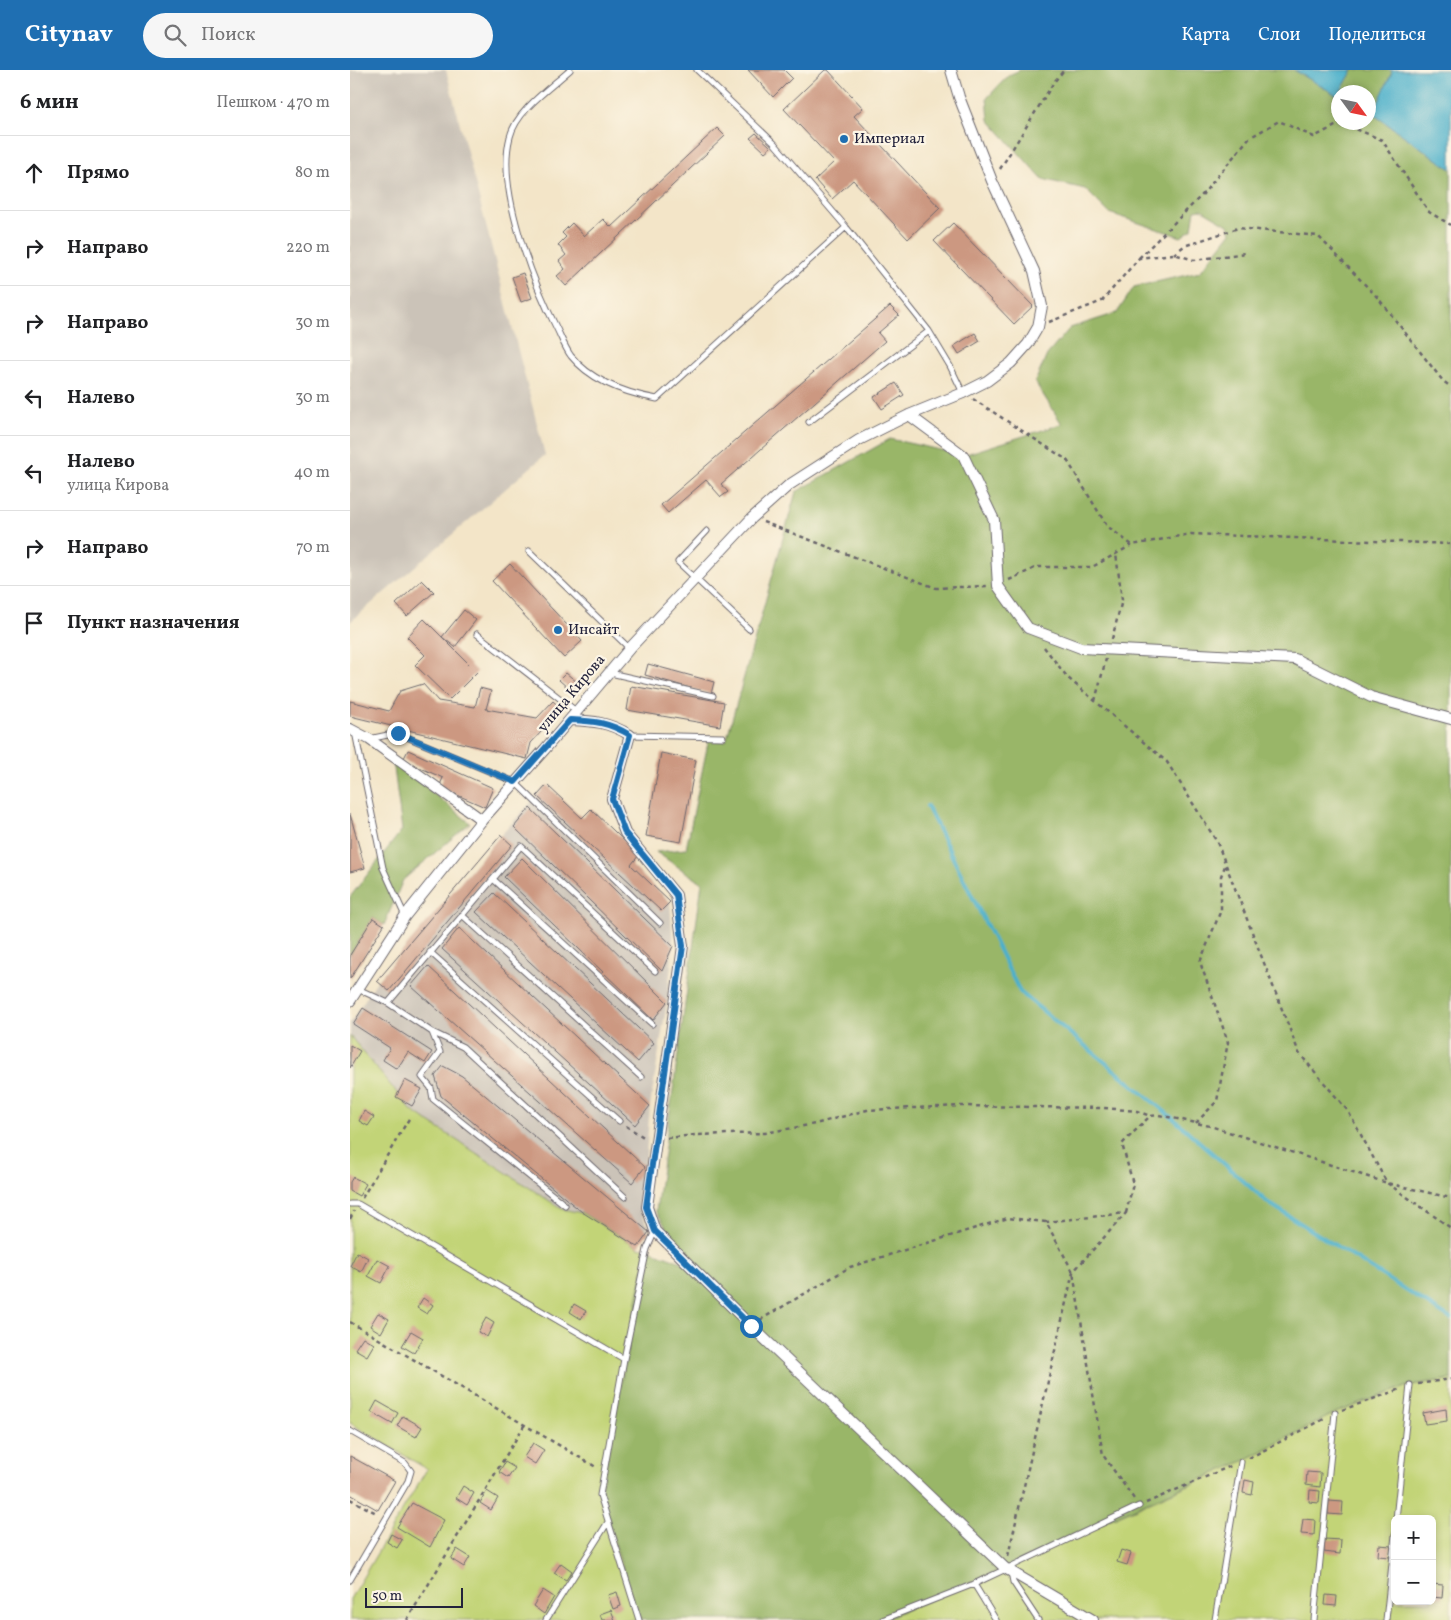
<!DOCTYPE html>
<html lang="ru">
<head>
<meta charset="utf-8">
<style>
	:root { --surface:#fff; --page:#f6f6f6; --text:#202124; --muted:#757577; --line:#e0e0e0; --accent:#1f6fb2 }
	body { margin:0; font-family:Vollkorn,serif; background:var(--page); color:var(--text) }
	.controls { position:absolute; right:15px; bottom:15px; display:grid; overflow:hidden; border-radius:8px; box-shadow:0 2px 8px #0003 }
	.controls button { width:45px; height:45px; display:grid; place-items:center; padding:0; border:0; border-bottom:1px solid var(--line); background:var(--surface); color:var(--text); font:25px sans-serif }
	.compass { position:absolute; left:981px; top:15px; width:45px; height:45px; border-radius:50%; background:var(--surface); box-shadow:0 2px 8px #0003; rotate:123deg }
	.scale { position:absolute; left:15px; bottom:12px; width:98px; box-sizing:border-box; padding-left:5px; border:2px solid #22223b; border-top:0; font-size:14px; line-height:18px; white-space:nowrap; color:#22223b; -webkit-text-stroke:4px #fcf5e5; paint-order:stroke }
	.stop { position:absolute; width:15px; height:15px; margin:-11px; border:4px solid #1f6fb2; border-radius:50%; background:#fff }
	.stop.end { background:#1f6fb2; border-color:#fff; box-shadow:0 1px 5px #0008 }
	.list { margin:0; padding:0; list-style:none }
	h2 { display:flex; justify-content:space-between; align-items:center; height:65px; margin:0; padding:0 20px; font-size:21px }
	h2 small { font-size:16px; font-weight:400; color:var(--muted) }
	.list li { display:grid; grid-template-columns:32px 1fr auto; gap:15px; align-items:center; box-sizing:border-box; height:75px; padding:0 20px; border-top:1px solid var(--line) }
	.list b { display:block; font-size:19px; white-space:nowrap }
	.list p { margin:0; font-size:16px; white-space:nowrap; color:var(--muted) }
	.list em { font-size:16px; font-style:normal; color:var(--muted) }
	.icon { flex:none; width:28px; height:28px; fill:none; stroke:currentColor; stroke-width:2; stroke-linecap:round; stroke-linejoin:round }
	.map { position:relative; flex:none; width:1101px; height:1550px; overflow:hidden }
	header { display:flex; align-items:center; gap:30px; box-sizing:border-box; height:70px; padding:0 25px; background:var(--accent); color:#fff }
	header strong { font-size:24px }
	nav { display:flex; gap:28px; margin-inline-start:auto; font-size:18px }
	.search { width:350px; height:45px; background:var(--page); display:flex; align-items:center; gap:12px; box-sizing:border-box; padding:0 18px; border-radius:28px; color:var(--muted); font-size:19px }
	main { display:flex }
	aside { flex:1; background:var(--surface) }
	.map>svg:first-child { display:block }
</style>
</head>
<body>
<header>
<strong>Citynav</strong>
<div class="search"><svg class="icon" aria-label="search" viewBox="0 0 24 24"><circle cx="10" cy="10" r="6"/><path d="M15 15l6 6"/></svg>Поиск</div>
<nav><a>Карта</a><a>Слои</a><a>Поделиться</a></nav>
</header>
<main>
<aside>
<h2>6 мин<small>Пешком · 470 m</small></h2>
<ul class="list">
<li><svg class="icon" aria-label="ahead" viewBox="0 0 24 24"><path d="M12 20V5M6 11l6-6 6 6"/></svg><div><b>Прямо</b></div><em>80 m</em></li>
<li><svg class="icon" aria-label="right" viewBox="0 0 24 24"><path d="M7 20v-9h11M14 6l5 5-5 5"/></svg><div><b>Направо</b></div><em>220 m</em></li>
<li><svg class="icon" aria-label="right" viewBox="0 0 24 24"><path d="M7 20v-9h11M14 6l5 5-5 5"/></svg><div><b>Направо</b></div><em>30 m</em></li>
<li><svg class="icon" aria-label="left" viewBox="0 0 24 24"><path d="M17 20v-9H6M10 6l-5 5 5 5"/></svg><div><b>Налево</b></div><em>30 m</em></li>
<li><svg class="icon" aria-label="left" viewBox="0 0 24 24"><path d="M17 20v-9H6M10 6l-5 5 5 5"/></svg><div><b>Налево</b><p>улица Кирова</p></div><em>40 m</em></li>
<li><svg class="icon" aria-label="right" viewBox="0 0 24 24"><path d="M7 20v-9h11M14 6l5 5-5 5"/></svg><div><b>Направо</b></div><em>70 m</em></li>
<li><svg class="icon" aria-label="arrive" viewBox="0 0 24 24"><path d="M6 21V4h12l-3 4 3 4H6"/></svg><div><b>Пункт назначения</b></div></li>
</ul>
</aside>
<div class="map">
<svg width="1101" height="1550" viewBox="0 0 1101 1550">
	<rect width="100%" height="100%" fill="#fcf5e5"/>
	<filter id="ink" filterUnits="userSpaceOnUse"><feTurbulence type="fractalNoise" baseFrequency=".02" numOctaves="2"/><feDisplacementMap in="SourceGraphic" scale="10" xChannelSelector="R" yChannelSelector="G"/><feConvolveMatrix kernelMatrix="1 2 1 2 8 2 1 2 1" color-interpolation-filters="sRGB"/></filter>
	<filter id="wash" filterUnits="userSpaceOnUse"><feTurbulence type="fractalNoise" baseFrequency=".0096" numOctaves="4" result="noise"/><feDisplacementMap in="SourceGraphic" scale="20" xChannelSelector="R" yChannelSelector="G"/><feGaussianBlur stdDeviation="1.12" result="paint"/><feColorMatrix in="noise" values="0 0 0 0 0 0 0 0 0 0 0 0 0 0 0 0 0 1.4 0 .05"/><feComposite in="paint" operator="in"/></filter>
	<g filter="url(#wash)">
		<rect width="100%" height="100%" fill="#f3e5c8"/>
		<!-- industrial -->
		<path fill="#cbc3b8" d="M0 0H96L195 385 0 552Z
			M197 715 232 748 241 739 289 785 281 795 320 832 323 876 317 932 300 1036 295 1097 289 1134 299 1162 288 1177 232 1143 212 1139 62 1041 0 966V953L27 911 151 765Z"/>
		<!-- green -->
		<path fill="#c2d477" stroke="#727b59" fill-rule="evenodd" d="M0 966 62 1041 212 1139 232 1143 288 1177 297 1179 289 1550H0V1529L77 1399 0 1353Z
			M1101 1309V1550H532L891 1392 985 1343 1060 1315ZM1045 1449H1082V1531H1045Z"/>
		<!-- forest -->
		<path fill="#99b668" stroke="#5e6c52" d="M670 0H944L987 25 988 24V52H1018V22H990L1003 0H1040L1043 2 1023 44 1101 99V1309L1060 1315 985 1343 891 1392 789 1436 655 1498 532 1550H289L250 1425 297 1179 340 1195 306 1141 352 813 306 782 336 779 359 668 376 671 446 422 540 369 613 385 712 354 685 312 697 285 720 258 767 243 784 217 850 202 881 162 878 155 851 139 845 140 842 159 831 167 759 143 735 119 692 109 639 50 637 28 659 5Z
			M43 690 120 753 53 810 34 855 23 848 0 885V827L52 760Z"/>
		<!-- water -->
		<path fill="#4cb0cb" stroke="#376983" d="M944 0H1003L988 26Z
			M1040 0H1101V99L1023 44 1042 2Z"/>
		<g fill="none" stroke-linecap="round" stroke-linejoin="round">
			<!-- stream -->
			<path stroke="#4cb0cb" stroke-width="4" d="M577 736 670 922 825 1050 917 1132 1101 1249"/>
		</g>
		<g id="blocks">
			<!-- building -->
			<path fill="#cc9881" d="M398 0H434L442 8 423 27Z
				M475 0H478L513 38 504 46 590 138 558 169 503 110 482 129 465 110 484 92 434 39Z
				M367 58 375 66 216 216 207 206 215 199 209 191 216 185 208 175 216 167 212 163 222 153 234 166 253 149 261 157Z
				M406 63 421 77 415 82 400 68Z
				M603 153 683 236 664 254 584 171Z
				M173 203 182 228 171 232 162 207Z
				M540 236 549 245 528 263 535 271 371 414 378 422 371 427 356 410 318 443 311 435Z
				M625 263 630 271 609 284 604 276Z
				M546 313 554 325 532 339 524 327Z
				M160 494 232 571 214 588 142 511Z
				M72 510 84 522 57 546 46 534Z
				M114 540 126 550 105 577 92 567Z
				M74 549 127 602 100 629 65 595 75 585 57 567Z
				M298 594 364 612 361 624 295 605Z
				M216 603 233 617 226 625 209 610Z
				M73 614 88 631 125 637 130 618 141 621 136 639 187 648 203 631 212 639 181 673 177 689 0 646V631L39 641 50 621Z
				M281 616 374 632 370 656 277 640Z
				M58 680 143 718 135 737 89 717 93 708 53 690Z
				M311 683 346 690 331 772 296 766Z
				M197 715 232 748 241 739 289 785 281 795 320 832 311 841 187 726Z
				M180 738 323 876 312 901 164 757Z
				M0 744 15 798 0 802Z
				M151 765 162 775 39 921 27 911Z
				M172 788 317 932 303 950 154 807Z
				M144 823 304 973 288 992 126 842Z
				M23 848 34 855 0 909V885Z
				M109 858 300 1036 285 1055 92 879Z
				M78 896 295 1097 282 1113 61 916Z
				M13 938 82 982 75 993 58 982 47 999 33 990 40 978 3 954Z
				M0 975 10 981 0 998Z
				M93 996 112 1006 299 1162 288 1177 232 1142 91 1026 85 1006Z
				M55 1010 72 1019 62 1036 46 1027Z
				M14 1041 24 1047 18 1056 9 1051Z
				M3 1107 16 1114 9 1126 0 1121V1112Z
				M7 1182 18 1188 11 1202 0 1196Z
				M27 1189 40 1196 31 1213 18 1206Z
				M73 1228 83 1235 77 1244 67 1238Z
				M224 1234 236 1241 231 1249 220 1242Z
				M28 1243 39 1249 31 1263 20 1256Z
				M136 1248 144 1253 137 1267 128 1262Z
				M61 1261 73 1268 64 1283 52 1276Z
				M13 1267 24 1274 17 1286 5 1279Z
				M27 1331 48 1343 42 1354 21 1342Z
				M1096 1339 1097 1351 1075 1354 1073 1343Z
				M53 1346 72 1357 66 1367 47 1356Z
				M183 1373 194 1380 185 1394 174 1387Z
				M0 1386 45 1411 28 1440 0 1424Z
				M155 1392 165 1398 158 1408 149 1402Z
				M957 1402 971 1403 970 1417 956 1415Z
				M895 1410 904 1412 902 1425 893 1423Z
				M113 1416 124 1423 117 1435 106 1428Z
				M960 1420 970 1421 969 1433 959 1432Z
				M137 1421 148 1428 141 1440 130 1433Z
				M979 1431 993 1432 992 1445 978 1444Z
				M62 1433 94 1450 80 1477 47 1457Z
				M953 1449 965 1450 964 1465 951 1464Z
				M41 1464 52 1470 47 1478 37 1472Z
				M975 1469 991 1470 990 1484 974 1482Z
				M1029 1475 1041 1476 1040 1487 1028 1486Z
				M107 1479 120 1487 114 1497 101 1489Z
				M771 1480 781 1483 777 1495 767 1492Z
				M211 1493 222 1501 216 1510 204 1503Z
				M1082 1514 1093 1515 1092 1528 1082 1527Z
				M193 1520 204 1527 194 1544 183 1536Z
				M267 1522 271 1536 263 1539 258 1525Z
				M976 1525 987 1526 986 1536 975 1535Z
				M261 1540 265 1550H252L250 1544Z"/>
		</g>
	</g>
	<g filter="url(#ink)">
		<use href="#blocks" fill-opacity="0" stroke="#6b666c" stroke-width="1"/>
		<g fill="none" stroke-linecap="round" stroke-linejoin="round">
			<!-- lane casing -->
			<g stroke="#6b666c" stroke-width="7">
				<path id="lane" d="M220 0C200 18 166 41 160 67 146 119 183 212 207 259 211 267 215 278 221 286 242 312 275 323 307 329L496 157
					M347 0 424 73 496 157 579 261 600 296 613 323
					M459 352 579 261
					M357 461 328 492 399 559
					M179 481 279 578
					M127 564 226 641
					M260 603 363 626
					M5 662 33 798 55 846
					M280 665 373 667
					M19 669 47 663 165 712 310 853
					M143 809 302 954
					M112 845 291 1007
					M80 882 269 1051
					M8 919 38 933 82 962 113 977 275 1127
					M38 933 171 776 305 901
					M82 962 90 982 72 1007 81 1018 83 1029 215 1135
					M0 1134H8L274 1289
					M0 1361 55 1393 61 1401 58 1411 0 1510
					M1046 1449 1060 1315
					M661 1502 663 1512 688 1550
					M624 1514 646 1550
					M196 1550 258 1452
					M289 1550 250 1425 274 1289 297 1179 305 1161
					M532 1550 624 1514 789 1436
					M865 1550 891 1392
					M964 1550 985 1343
					M1036 1550 1045 1465"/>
			</g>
			<!-- street casing -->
			<g stroke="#6b666c" stroke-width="12">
				<path id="street" d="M559 345 613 385 644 450 648 516 678 558 731 578 945 589 1021 627 1101 649
					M220 650C244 651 258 652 280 665L262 729 275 763 326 825 333 876 297 1137 305 1161 401 1256 655 1498 743 1550
					M0 659 19 669 132 750
					M0 931 55 846 132 750 195 679 280 578 402 448 439 415 509 370 559 345 613 323 637 311 661 293 678 274 688 257 692 236 684 201 642 111 609 27 601 0"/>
			</g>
			<!-- path -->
			<path stroke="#6b666c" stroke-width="2.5" stroke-dasharray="4 4" stroke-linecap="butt" d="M1015 22 1017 19
				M992 53 1032 70 1079 142 1101 155
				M650 99 704 12 714 0
				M824 184 834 176 888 158 968 166 1028 228 1093 311 1101 317
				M789 188 853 124 899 68 929 51 964 67 993 52
				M699 252 752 231 789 188 824 184 844 190 896 183
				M623 329 717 390 757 456 782 475 841 464 1101 474
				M413 452 586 518 638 516
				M659 510 687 497H742L782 475
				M762 569 772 530 766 484
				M694 577 718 608 817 692 867 772 949 983 998 1041 1037 1113 1101 1158
				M745 631 756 589
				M846 1053 867 1031 878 972 850 892 871 840V806L875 796
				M276 1056 295 1068
				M317 1068 345 1065 415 1063 465 1054 517 1040 613 1036 754 1038 787 1041 800 1046
				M12 1128 60 1047
				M776 1143 783 1114 772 1074 800 1046 809 1045 860 1056 1037 1113 1101 1128
				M0 1149 4 1141
				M410 1250 500 1197 658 1148 696 1152 723 1202 753 1385 784 1429
				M0 1252 246 1397
				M1068 1314 1101 1309
				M992 1340 1051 1319
				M899 1388 976 1348
				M0 1429 28 1444
				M796 1433 883 1395
				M658 1486 723 1202 776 1143 696 1152
				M57 1550 175 1354"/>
			<!-- lane -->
			<use href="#lane" stroke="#fff" stroke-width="5"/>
			<!-- street -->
			<use href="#street" stroke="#fff" stroke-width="10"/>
		</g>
	</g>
	<g fill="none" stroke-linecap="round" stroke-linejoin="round" filter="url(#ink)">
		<!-- route -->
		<path stroke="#1f6fb2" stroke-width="6" d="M48 663 165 712 220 650C244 651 258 652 280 665L262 729 275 763 326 825 333 876 296 1137 305 1161 401 1256"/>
	</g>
	<!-- markers -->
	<g fill="#1f6fb2" stroke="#fcf5e5" stroke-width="2">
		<circle cx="494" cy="69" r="5"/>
		<circle cx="208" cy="560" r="5"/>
	</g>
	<g text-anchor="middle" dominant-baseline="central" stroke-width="4.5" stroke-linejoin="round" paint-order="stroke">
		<!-- poi labels -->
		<g font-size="15" fill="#22223b" stroke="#fcf5e5" text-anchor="start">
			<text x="504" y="69">Империал</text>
			<text x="218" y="560">Инсайт</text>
		</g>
		<!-- street labels -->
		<g font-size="15" fill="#22223b" stroke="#fcf5e5">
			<text transform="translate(222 624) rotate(-50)">улица Кирова</text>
		</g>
	</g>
</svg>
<div class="controls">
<button>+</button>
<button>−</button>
</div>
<svg class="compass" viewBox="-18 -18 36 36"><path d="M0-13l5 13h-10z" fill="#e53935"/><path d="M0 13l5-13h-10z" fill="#757577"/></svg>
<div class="scale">50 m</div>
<div class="stop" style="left:401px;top:1256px"></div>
<div class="stop end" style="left:48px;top:663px"></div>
</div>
</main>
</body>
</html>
